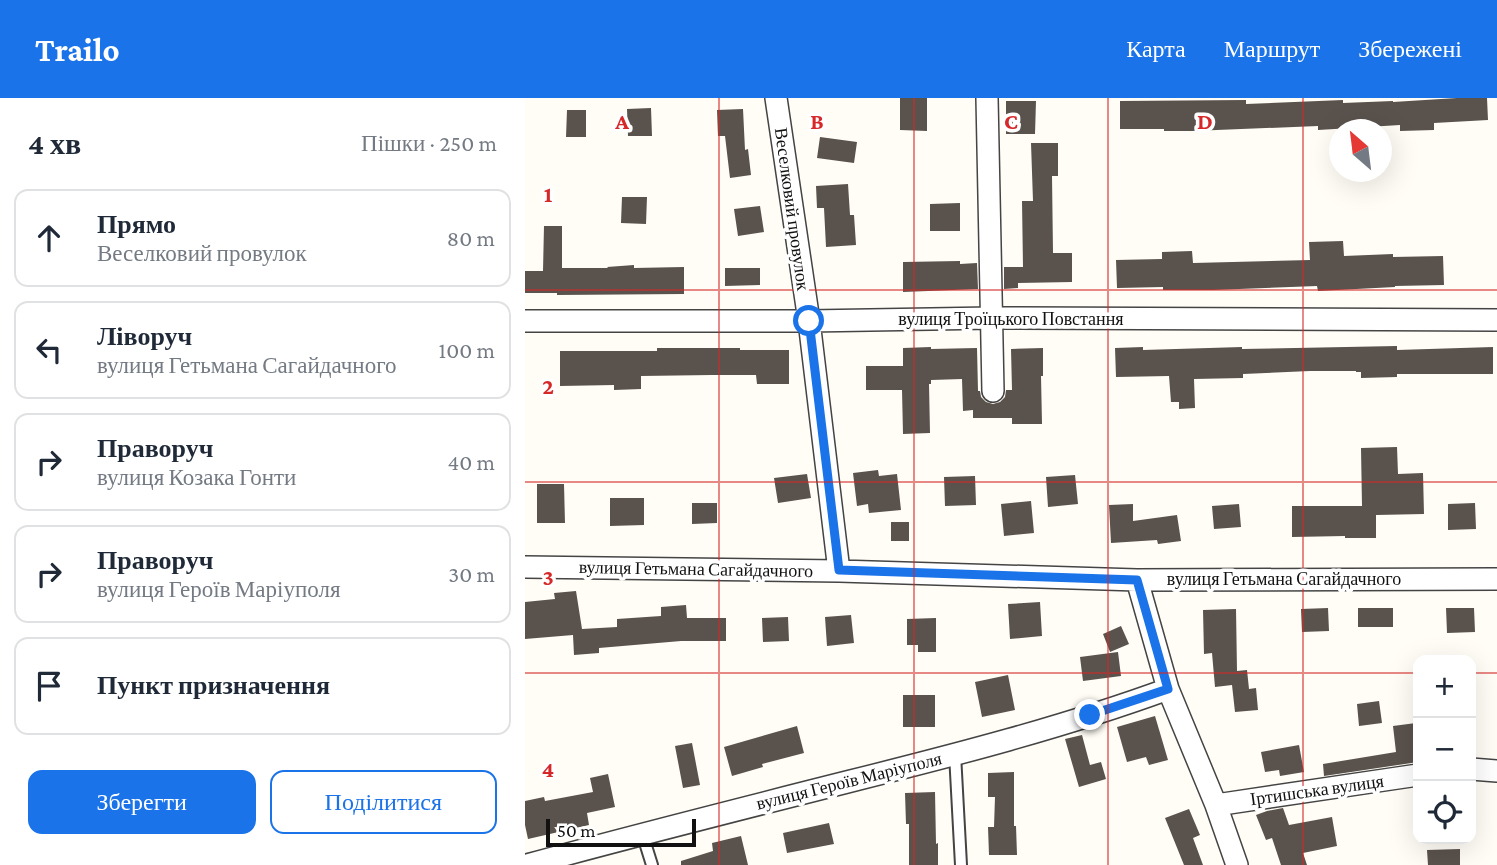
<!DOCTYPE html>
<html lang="uk">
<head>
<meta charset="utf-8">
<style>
	:root { --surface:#fff; --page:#f2f2f3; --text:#1f2937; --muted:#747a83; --line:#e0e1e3; --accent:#1a73e8 }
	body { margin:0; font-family:"Crimson Pro",serif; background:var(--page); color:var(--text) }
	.controls { position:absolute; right:21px; bottom:21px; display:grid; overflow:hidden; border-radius:14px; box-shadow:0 7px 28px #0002 }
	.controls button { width:63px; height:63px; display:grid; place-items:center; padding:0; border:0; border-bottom:2px solid var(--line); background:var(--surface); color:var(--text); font:35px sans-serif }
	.compass { position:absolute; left:804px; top:21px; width:63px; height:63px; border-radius:50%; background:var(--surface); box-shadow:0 7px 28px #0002; rotate:332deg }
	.scale { position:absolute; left:21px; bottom:18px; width:150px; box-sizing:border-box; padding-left:7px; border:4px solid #111; border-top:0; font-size:19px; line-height:24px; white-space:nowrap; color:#111; -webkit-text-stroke:5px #fff; paint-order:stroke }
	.stop { position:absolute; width:21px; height:21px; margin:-16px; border:5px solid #1a73e8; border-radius:50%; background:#fff }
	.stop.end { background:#1a73e8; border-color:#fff; box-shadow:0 2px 7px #0008 }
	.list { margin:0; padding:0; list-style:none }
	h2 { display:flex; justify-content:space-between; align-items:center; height:91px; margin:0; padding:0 28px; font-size:30px }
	h2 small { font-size:23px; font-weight:400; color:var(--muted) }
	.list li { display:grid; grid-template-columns:46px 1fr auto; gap:21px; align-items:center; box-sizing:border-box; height:98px; margin:0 14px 14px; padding:0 14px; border:2px solid var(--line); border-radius:14px }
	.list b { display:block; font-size:26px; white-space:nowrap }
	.list p { margin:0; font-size:23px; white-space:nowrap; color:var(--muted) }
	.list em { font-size:23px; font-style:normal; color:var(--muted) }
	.actions { display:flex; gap:14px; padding:21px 28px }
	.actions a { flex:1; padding:16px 0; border:2px solid var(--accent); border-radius:14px; text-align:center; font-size:24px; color:var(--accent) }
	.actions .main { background:var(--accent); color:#fff }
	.icon { flex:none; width:38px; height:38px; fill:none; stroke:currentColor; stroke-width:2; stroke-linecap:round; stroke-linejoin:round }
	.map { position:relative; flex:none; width:972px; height:767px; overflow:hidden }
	header { display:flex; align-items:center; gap:42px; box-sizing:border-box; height:98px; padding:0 35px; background:var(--accent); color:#fff }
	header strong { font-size:33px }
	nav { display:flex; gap:38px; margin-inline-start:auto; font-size:24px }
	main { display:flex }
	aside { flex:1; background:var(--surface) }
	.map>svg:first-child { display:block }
</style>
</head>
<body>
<header>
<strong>Trailo</strong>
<nav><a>Карта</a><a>Маршрут</a><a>Збережені</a></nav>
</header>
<main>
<aside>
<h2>4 хв<small>Пішки · 250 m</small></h2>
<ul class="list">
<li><svg class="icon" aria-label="ahead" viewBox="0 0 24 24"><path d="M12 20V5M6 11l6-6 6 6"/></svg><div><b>Прямо</b><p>Веселковий провулок</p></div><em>80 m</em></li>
<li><svg class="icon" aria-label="left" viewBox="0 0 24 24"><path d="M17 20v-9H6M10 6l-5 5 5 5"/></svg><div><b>Ліворуч</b><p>вулиця Гетьмана Сагайдачного</p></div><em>100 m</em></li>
<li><svg class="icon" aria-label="right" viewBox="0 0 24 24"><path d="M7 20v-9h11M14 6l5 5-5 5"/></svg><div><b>Праворуч</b><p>вулиця Козака Гонти</p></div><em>40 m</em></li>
<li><svg class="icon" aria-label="right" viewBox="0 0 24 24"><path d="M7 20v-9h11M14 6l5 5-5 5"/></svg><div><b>Праворуч</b><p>вулиця Героїв Маріуполя</p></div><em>30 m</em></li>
<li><svg class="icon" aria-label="arrive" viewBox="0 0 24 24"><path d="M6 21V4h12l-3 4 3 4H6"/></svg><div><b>Пункт призначення</b></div></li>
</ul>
<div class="actions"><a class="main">Зберегти</a><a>Поділитися</a></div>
</aside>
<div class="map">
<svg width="972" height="767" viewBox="0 0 972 767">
	<rect width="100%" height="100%" fill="#fffdf5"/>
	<!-- building -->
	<path fill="#5a524d" d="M375 0H402V33L375 32Z
		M932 0H962L963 22 909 25V32L875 33V27L793 32V28L667 33H639V31H595V3L721 2V6L818 2V5L868 3V4Z
		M481 3H511L510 36H481Z
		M126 10 127 38H103L102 11Z
		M218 11 220 52 223 51 226 77 205 80 200 38H193L192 12Z
		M42 12H61V39H41Z
		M295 39 332 44 329 65 292 60Z
		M506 45H533V78H527L528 155H547V184L493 185V190L479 191V169H498L497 103H508Z
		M323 86 325 117H329L331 147 301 149 299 110H292L291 88Z
		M97 99H122L121 126 96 125Z
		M435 105V133H405V106Z
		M235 108 239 134 213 138 209 111Z
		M19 128H37V170H83L82 169 109 167V170L159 169V196L32 197V195H0V173H18Z
		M818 143 819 158 868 156V159L918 158 919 187 870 188V189L793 193 792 188 688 192H638V189L592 190 591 162 637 161V154L667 153 668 165 785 162 784 144Z
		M435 163V166L452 165 453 191 378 194V164Z
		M200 170H235V187L200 188Z
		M872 248V252L968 249V276H872V279L836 280V274H831V273H785L718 276V280L669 281 670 310 654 311V304H646L644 278 591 279 590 250 618 249V252L717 249V251Z
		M406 249V251L452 250 453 293H455L456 299 461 304 468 306 475 304 480 299 481 292H487L486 251 518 250V278H516L517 326H487V320H448V312L438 313 437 281 406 282V286H404L405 335 378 336 377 292H341V268H378V250Z
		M132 250H215V252H264V286H232L231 277H187L116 278V291L89 292V287L35 288V253H132Z
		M872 349 873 376 898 375 899 416 851 417V440H820V438L767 439V408H837L836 350Z
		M353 372 354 378 372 376 376 412 344 415 343 406 332 408 328 375Z
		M282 376 286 400 253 405 249 380Z
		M550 377 553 406 523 409 521 379Z
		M450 378 451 407 420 408 419 379Z
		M12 386H39L40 425H12Z
		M85 400H119V427L85 428Z
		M506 403 509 435 479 438 476 406Z
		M167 405H192V425L167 426Z
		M950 405 951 431 923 432V406Z
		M608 406V423L652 417 656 443 633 446 632 442 586 445 584 407Z
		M714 406 716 429 689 431 687 408Z
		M366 424H384V443H366Z
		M51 493 57 531 92 529V521L136 518V509L161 507 162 520H201V543H156L74 550V555L49 557 48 537 0 541V504L30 501 29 495Z
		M515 504 517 538 485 541 483 506Z
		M803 510 804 533 777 534 776 511Z
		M833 510H868V529H833Z
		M921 510H949L950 534 922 535Z
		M711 511 712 573 722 572 724 591 731 590 733 612 710 614 707 587 690 589 687 555 679 556 678 512Z
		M326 517 329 545 302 548 300 519Z
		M263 519 264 543 238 544 237 520Z
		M411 520V554H393V547H382V521Z
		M596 528 604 546 585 554 578 536Z
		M593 554 596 578 558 583 555 559Z
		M483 577 490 612 457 619 450 584Z
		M378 597H410V629H378Z
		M854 603 857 625 834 628 832 606Z
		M630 618 643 662 624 667 621 659 602 664 592 629Z
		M891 625 893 664 799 678 798 666 871 654 868 628Z
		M272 628 279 655 237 666 238 669 207 678 199 649Z
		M557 637 565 667 576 664 581 681 554 689 540 641Z
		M167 645 175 687 158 690 150 648Z
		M774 647 779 674 755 678 754 672 740 674 736 654Z
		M489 674V728H491L492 757H464L463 729H469L470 699H463V675Z
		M83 676 90 709 62 715 64 727 3 741 0 727V703L19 699 20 703 68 694 65 680Z
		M410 694 411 746 413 745V767H384V726H381L380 695Z
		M758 710 764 727 807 719 812 748 778 755 782 767H756L747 740 741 742 731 717 742 713Z
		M664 711 675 737 668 740 678 767H659L640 720Z
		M304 725 309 746 262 755 258 735Z
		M216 738 223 767H156V763L188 753 187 745Z
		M935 751V767H903L902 752Z"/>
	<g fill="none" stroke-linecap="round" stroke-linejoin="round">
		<!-- lane casing -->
		<g stroke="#444" stroke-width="14">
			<path id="lane" d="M430 656 436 767
				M117 735 127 767"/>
		</g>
		<!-- street casing -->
		<g stroke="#444" stroke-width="24">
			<path id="street" d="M251 0 284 223 314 473
				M462 0 468 293
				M0 223H284L467 220 972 222
				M0 469 314 473 612 482 972 481
				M612 482 643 591 691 707 712 767
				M946 671 972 673
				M691 707 893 677
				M2 767C108 738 215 711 322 684 430 657 539 629 643 591"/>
		</g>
		<!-- lane -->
		<use href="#lane" stroke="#fff" stroke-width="10"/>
		<!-- street -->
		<use href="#street" stroke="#fff" stroke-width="21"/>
	</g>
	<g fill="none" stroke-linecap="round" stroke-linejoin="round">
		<!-- route -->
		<path stroke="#1a73e8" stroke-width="9" d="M284 223 314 472 612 482 643 591 565 617"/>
	</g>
	<!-- grid -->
	<path fill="none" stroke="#d62828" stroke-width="2" stroke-opacity="0.55" d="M194 0V767M389 0V767M583 0V767M778 0V767M0 192H972M0 384H972M0 575H893M946 575H972"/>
	<g text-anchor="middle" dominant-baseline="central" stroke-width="7" stroke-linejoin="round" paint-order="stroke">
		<!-- street labels -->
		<g font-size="18" fill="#111" stroke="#fff">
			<text transform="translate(267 111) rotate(82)">Веселковий провулок</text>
			<text x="486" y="221">вулиця Троїцького Повстання</text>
			<text transform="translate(171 471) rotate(1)">вулиця Гетьмана Сагайдачного</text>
			<text x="759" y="481">вулиця Гетьмана Сагайдачного</text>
			<text transform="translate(324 683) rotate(-14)">вулиця Героїв Маріуполя</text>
			<text transform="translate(792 692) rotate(-8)">Іртишська вулиця</text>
		</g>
	</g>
	<g font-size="23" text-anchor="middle" font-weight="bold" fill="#d62828" stroke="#fff" stroke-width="7" stroke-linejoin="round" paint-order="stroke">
		<text x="97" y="31">A</text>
		<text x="292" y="31">B</text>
		<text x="486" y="31">C</text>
		<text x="680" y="31">D</text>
		<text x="23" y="104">1</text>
		<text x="23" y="296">2</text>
		<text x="23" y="487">3</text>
		<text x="23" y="679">4</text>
	</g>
</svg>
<div class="controls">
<button>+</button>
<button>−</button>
<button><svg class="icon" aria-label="locate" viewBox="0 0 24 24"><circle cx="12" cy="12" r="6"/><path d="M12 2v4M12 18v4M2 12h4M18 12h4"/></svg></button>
</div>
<svg class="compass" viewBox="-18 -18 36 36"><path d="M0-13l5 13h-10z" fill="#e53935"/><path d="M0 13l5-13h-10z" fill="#747a83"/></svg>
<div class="scale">50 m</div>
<div class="stop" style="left:284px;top:223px"></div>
<div class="stop end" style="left:565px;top:617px"></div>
</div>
</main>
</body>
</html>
